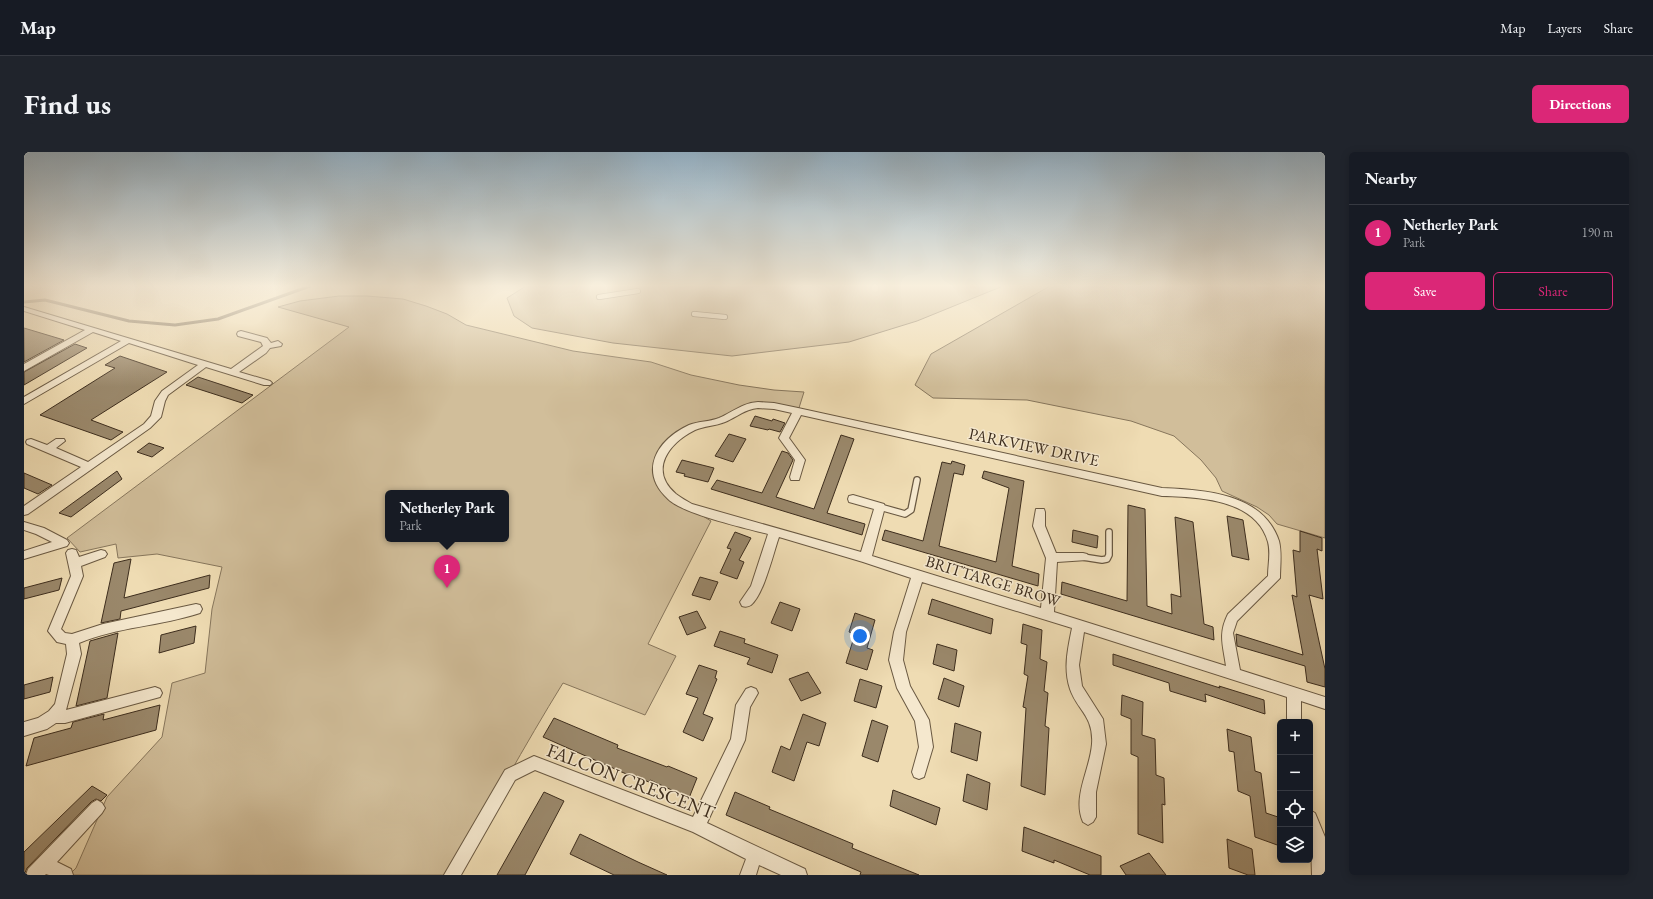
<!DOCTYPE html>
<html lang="en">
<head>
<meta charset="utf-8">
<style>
	:root { --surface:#171b24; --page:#20242c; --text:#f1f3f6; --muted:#9ea1a6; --line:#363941; --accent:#db2777 }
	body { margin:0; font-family:"EB Garamond",serif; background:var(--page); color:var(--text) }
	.controls { position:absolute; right:12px; bottom:12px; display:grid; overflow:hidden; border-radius:6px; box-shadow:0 2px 10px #0003 }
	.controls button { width:36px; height:36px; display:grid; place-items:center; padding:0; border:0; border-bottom:1px solid var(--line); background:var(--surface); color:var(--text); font:20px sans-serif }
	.you { position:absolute; left:836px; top:484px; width:14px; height:14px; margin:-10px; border:3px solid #fff; border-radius:50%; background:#1a73e8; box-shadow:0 0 0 6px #1a73e833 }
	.badge { display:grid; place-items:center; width:26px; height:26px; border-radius:50%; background:var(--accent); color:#fff; font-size:13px; font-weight:700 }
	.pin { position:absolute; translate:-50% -33px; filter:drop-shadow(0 1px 2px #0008) }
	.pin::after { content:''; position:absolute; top:21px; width:14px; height:12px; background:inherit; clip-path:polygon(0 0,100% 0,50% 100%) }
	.popup { position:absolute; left:361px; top:338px; width:124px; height:52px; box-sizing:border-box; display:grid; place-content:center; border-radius:6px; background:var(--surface); filter:drop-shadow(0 1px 3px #0005); font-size:13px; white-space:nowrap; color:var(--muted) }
	.popup b { font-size:15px; color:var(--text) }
	.popup::after { content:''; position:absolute; left:50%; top:100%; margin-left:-8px; border:8px solid transparent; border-top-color:var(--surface) }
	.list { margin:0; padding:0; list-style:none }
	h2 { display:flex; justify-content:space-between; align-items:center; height:52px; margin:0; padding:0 16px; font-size:17px }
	h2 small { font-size:13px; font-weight:400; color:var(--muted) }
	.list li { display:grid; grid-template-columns:26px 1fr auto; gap:12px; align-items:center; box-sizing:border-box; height:56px; padding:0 16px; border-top:1px solid var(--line) }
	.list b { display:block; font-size:15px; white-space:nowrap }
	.list p { margin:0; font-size:13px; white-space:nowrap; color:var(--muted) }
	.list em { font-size:13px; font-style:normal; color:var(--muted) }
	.actions { display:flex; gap:8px; padding:12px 16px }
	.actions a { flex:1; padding:9px 0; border:1px solid var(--accent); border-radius:6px; text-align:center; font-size:14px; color:var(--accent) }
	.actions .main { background:var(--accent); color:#fff }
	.icon { flex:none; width:22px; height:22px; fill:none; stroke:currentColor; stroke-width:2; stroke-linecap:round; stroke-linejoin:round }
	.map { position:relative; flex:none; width:1301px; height:723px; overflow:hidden; border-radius:6px }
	header { display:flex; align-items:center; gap:24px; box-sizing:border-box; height:56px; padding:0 20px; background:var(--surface); border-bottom:1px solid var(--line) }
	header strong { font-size:19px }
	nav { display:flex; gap:22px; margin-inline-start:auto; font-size:14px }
	.intro { display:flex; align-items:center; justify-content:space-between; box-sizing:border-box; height:96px; padding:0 24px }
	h1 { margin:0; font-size:28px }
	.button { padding:10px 18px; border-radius:6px; background:var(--accent); color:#fff; font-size:14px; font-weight:700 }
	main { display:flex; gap:24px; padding:0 24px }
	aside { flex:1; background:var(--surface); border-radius:6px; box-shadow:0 2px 10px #0003 }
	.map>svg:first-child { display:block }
</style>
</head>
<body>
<header>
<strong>Map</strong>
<nav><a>Map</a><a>Layers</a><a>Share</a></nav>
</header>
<div class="intro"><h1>Find us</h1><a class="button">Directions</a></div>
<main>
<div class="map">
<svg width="1301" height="723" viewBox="0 0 1301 723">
	<rect width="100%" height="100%" fill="#efdcb3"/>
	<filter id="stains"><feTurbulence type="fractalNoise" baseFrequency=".005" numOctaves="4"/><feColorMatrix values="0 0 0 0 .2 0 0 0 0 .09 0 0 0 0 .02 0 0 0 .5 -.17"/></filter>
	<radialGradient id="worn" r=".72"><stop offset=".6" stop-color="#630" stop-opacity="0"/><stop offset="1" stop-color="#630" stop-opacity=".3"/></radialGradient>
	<!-- green -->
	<path fill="#d1be9a" stroke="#87765c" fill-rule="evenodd" d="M502 134H979L893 169 825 190 708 204 589 191 508 176 490 164 483 146Z
		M1026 134H1301V386L1253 372 1245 363 1233 355 1198 339 1192 326 1177 308 1150 284 1107 269 1003 248 909 246 891 233 907 202Z
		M315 144H343L379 147 402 154 423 162 442 173 549 199 627 210 667 223 715 233 750 238 780 240 774 259 733 253 707 264 670 276 641 295 635 329 664 355 687 369 624 492 652 504 621 563 539 531C500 594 465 659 428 723H45L52 716 83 645 138 585 148 531 181 521 188 457 198 415 133 402 94 406 92 392 56 400 43 386 325 175 254 155 276 149ZM364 341H482V387H364Z"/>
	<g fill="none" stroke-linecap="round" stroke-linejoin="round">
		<!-- stream -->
		<path stroke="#837258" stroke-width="3" d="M0 150 21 148 105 169 151 173 194 167 286 134"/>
	</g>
	<!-- building -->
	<path fill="#9a886b" stroke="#3d2d1d" d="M0 176 40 188 0 210Z
		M51 192 63 196 0 233V220Z
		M96 204 143 220 67 268 99 280 87 288 16 263 91 216 81 213Z
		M174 225 229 243 218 251 162 233Z
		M731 264 748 269 749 267 761 271 756 280 745 277 744 278 726 274Z
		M705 282 722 287 709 310 691 304Z
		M817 283 830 287 803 361 841 372 838 383 687 337 693 328 738 341 758 299 764 301 769 308 752 345 790 357Z
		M125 291 140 296 128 305 113 300Z
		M658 308 690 316 684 330 660 324 661 322 652 320Z
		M928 309 941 313 939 323 930 321 915 394 972 410 985 336 958 326 960 319 1000 329 988 414 1015 422 1014 434 858 388 861 378 899 389 918 310 927 312Z
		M93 319 98 327 47 365 35 361Z
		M0 321 28 333 14 342 0 336Z
		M1104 353 1121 357 1123 454 1148 462 1147 442 1157 445 1151 365 1169 370 1180 472 1189 475 1190 488 1037 442 1038 430 1103 449Z
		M1203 364 1219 368 1225 408 1208 404Z
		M1049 378 1074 384 1073 396 1048 390Z
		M1276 379 1298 386V399L1293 397 1299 447 1285 443 1301 517V535L1283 530 1281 514 1213 494 1212 482 1279 503 1268 443 1273 445 1269 398 1276 400Z
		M711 380 727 386 715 408 720 410 713 427 696 421 707 397 703 396Z
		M107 407 100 446 186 423 185 436 97 459 96 467 77 471 90 411Z
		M676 425 694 430 686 448 668 443Z
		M38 426 35 438 0 447V436Z
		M908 447 969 467 967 482 904 462Z
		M756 450 776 457 768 479 747 471Z
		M673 459 682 476 663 483 655 465Z
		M831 461 851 468 843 496 849 498 843 518 822 511 831 482 825 480Z
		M999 472 1018 478 1016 507 1023 510 1020 539 1024 541 1021 574 1025 576 1021 643 997 634 1002 556 999 555 1004 524 1000 522 1003 493 997 491Z
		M172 474 170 491 135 501 137 483Z
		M696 479 721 487 720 491 754 503 748 521 723 512 726 506 690 494Z
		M94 481 83 546 52 554 66 489Z
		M913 492 933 498 930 519 909 512Z
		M1089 502 1196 536 1195 534 1240 548 1241 562 1181 542 1182 550 1146 539 1145 531 1089 513Z
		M675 513 693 519 691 526 693 527 679 562 689 566 679 589 659 580 674 546 662 542Z
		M784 520 797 541 777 549 765 527Z
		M29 525 26 540 0 547V533Z
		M920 526 940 534 935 555 914 547Z
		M836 527 858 534 852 556 830 549Z
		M1098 543 1119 550 1118 583 1131 587 1132 623 1140 626 1141 653 1138 652 1139 691 1114 682V605L1107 602V567L1097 563Z
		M136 553 132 578 2 614 10 586 47 576 49 570 80 562 79 568Z
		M779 562 802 571 795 594 783 590 770 629 748 620 757 594 766 598Z
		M530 566 594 593 593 596 643 615 644 614 673 626 665 646 626 628 625 630 600 621 519 585Z
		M848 568 864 574 854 610 838 604Z
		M931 571 957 580 953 609 927 600Z
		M1203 577 1227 585 1231 619 1237 621 1242 661 1254 665 1256 694 1231 685 1226 644 1214 639 1210 600 1205 599Z
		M943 622 966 631 963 658 939 649Z
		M68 634 83 643 77 649 72 647 67 650 3 716 0 723V700Z
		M869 638 916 656 912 673 866 654Z
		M520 640 540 649 501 723H473Z
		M711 640 746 655 745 657 829 692 828 696 895 723H836L837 720 702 663Z
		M1000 675 1077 704V723H1066L1030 708V711L998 699Z
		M556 682 614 710 643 723H590L546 702Z
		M1203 687 1228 697 1231 723H1224L1205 716Z
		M1125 701 1142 723H1102L1096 714Z"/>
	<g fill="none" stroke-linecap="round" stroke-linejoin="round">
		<!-- lane-far1 casing -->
		<g stroke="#6a5942" stroke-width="6">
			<path id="lane-far1" d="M575 145 614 139
				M670 162 701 165"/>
		</g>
		<!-- lane casing -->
		<g stroke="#6a5942" stroke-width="8">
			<path id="lane" d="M856 355 881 362 887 358 893 328
				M1059 405 1078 408 1083 407 1085 403V380"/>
		</g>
		<!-- street casing -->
		<g stroke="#6a5942" stroke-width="2">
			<path id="street" d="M0 155 207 217 239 194 237 190 214 184 213 182 214 180 217 179 243 186 247 191 254 189 258 192 257 194 246 196 242 201 215 220 246 229 248 231 246 233H240L182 215 144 243 141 249 137 265 126 276 4 362 0 363V354L57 315 3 292 2 290 3 288 7 287 23 293 32 287H40L41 289 32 296 64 310 120 272 127 264 131 249 138 239 174 213 105 191 0 252V245L97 189 69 180 0 219V212L61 178 0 159Z
				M734 250 750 251 774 256 1138 336C1181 338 1239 341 1255 389 1258 401 1256 414 1256 426L1213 469 1209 481 1216 518 1301 545V557L1277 549V570H1263V545L1060 480 1055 513 1058 534 1079 567 1082 592 1072 640V665L1069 670 1064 673 1059 670C1048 645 1066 618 1068 592 1070 564 1053 558 1046 537 1039 516 1044 496 1048 476L898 430 882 480 879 508 886 534 905 568 909 595 900 625 895 627 890 625 888 620 895 595 891 569 873 536 865 508 870 480 887 426 839 410 755 385C749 402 740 442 727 453 724 455 721 455 718 454L716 450 727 434 744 382C721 376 659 362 644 347 614 319 633 288 665 273 675 269 685 270 695 266 709 260 718 251 734 250ZM734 256 750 257 768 261 755 286 771 308 766 325 767 328H775L781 308 765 286 777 263 1138 344C1175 345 1232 347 1244 390 1247 401 1244 413 1244 424L1204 462C1194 482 1199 493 1202 514L1030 460 1033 410 1063 408 1065 405 1063 402 1059 401H1032L1021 374V360L1020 357H1012L1009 374 1022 406 1017 456 848 404 861 355 860 352 829 343 825 344 824 347 825 350 850 357 837 400 668 352C663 349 657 346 652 342 624 318 645 291 671 278 680 274 691 274 701 270 713 265 721 257 734 256Z
				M0 370 20 376 43 388 45 391 43 394 0 407V399L28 390 12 382 0 378Z
				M48 397 52 398 55 405 77 398 81 399 83 402 81 405 57 414 59 424 37 477 41 481 48 482 79 472 172 452 176 453 178 457 176 461C137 474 93 475 55 491L57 502 42 558 131 535 136 537 138 541 136 545 41 571H32L23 577 0 584V570L14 566 25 559 31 552 43 502 42 492 33 490 24 479 47 424 42 401 44 398Z
				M727 535 732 537 734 541 726 555 721 588 683 671 781 717 783 723H757L735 713 732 723H716L722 707 669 680 511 618 491 628 437 723H420L481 618 510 604 669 665 707 587 712 553 722 537Z
				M73 648 78 651 81 656 78 661 33 710 47 717 49 723H25L22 722 21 723H2L4 717 68 651Z
				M1286 658 1291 661 1301 685V723H1288Z"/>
		</g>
		<!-- lane-far1 -->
		<use href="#lane-far1" stroke="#f5e8ce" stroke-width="4.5"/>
		<!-- lane -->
		<use href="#lane" stroke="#f5e8ce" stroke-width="5.5"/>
		<!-- street -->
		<use href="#street" fill="#f5e8ce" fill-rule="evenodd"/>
	</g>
	<!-- sky -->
	<linearGradient id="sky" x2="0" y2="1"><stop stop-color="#92acbe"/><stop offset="0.57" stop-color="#f8efdd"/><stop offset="1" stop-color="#f8efdd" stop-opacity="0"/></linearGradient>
	<rect width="1301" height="235" fill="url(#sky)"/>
	<g text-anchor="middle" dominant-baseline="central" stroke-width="3" stroke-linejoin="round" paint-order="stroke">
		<!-- street labels -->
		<g font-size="16" fill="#3d2d1d" stroke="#f5e8ce">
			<text transform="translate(1010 295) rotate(12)">PARKVIEW DRIVE</text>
			<text transform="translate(969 429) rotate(17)">BRITTARGE BROW</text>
		</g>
		<!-- near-street labels -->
		<g font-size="19" fill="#3d2d1d" stroke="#f5e8ce">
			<text transform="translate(607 629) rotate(21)">FALCON CRESCENT</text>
		</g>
	</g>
	<rect width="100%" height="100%" filter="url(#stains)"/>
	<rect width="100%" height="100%" fill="url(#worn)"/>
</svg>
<div class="controls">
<button>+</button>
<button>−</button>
<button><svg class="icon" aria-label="locate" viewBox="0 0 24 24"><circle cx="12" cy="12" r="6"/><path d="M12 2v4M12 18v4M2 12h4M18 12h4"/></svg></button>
<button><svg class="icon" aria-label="layers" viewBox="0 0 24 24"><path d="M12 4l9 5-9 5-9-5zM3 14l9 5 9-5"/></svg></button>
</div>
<div class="you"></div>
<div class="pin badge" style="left:423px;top:436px">1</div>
<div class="popup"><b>Netherley Park</b>Park</div>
</div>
<aside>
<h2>Nearby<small></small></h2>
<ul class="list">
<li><span class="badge">1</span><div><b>Netherley Park</b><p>Park</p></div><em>190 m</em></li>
</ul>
<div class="actions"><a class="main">Save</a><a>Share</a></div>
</aside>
</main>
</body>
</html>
